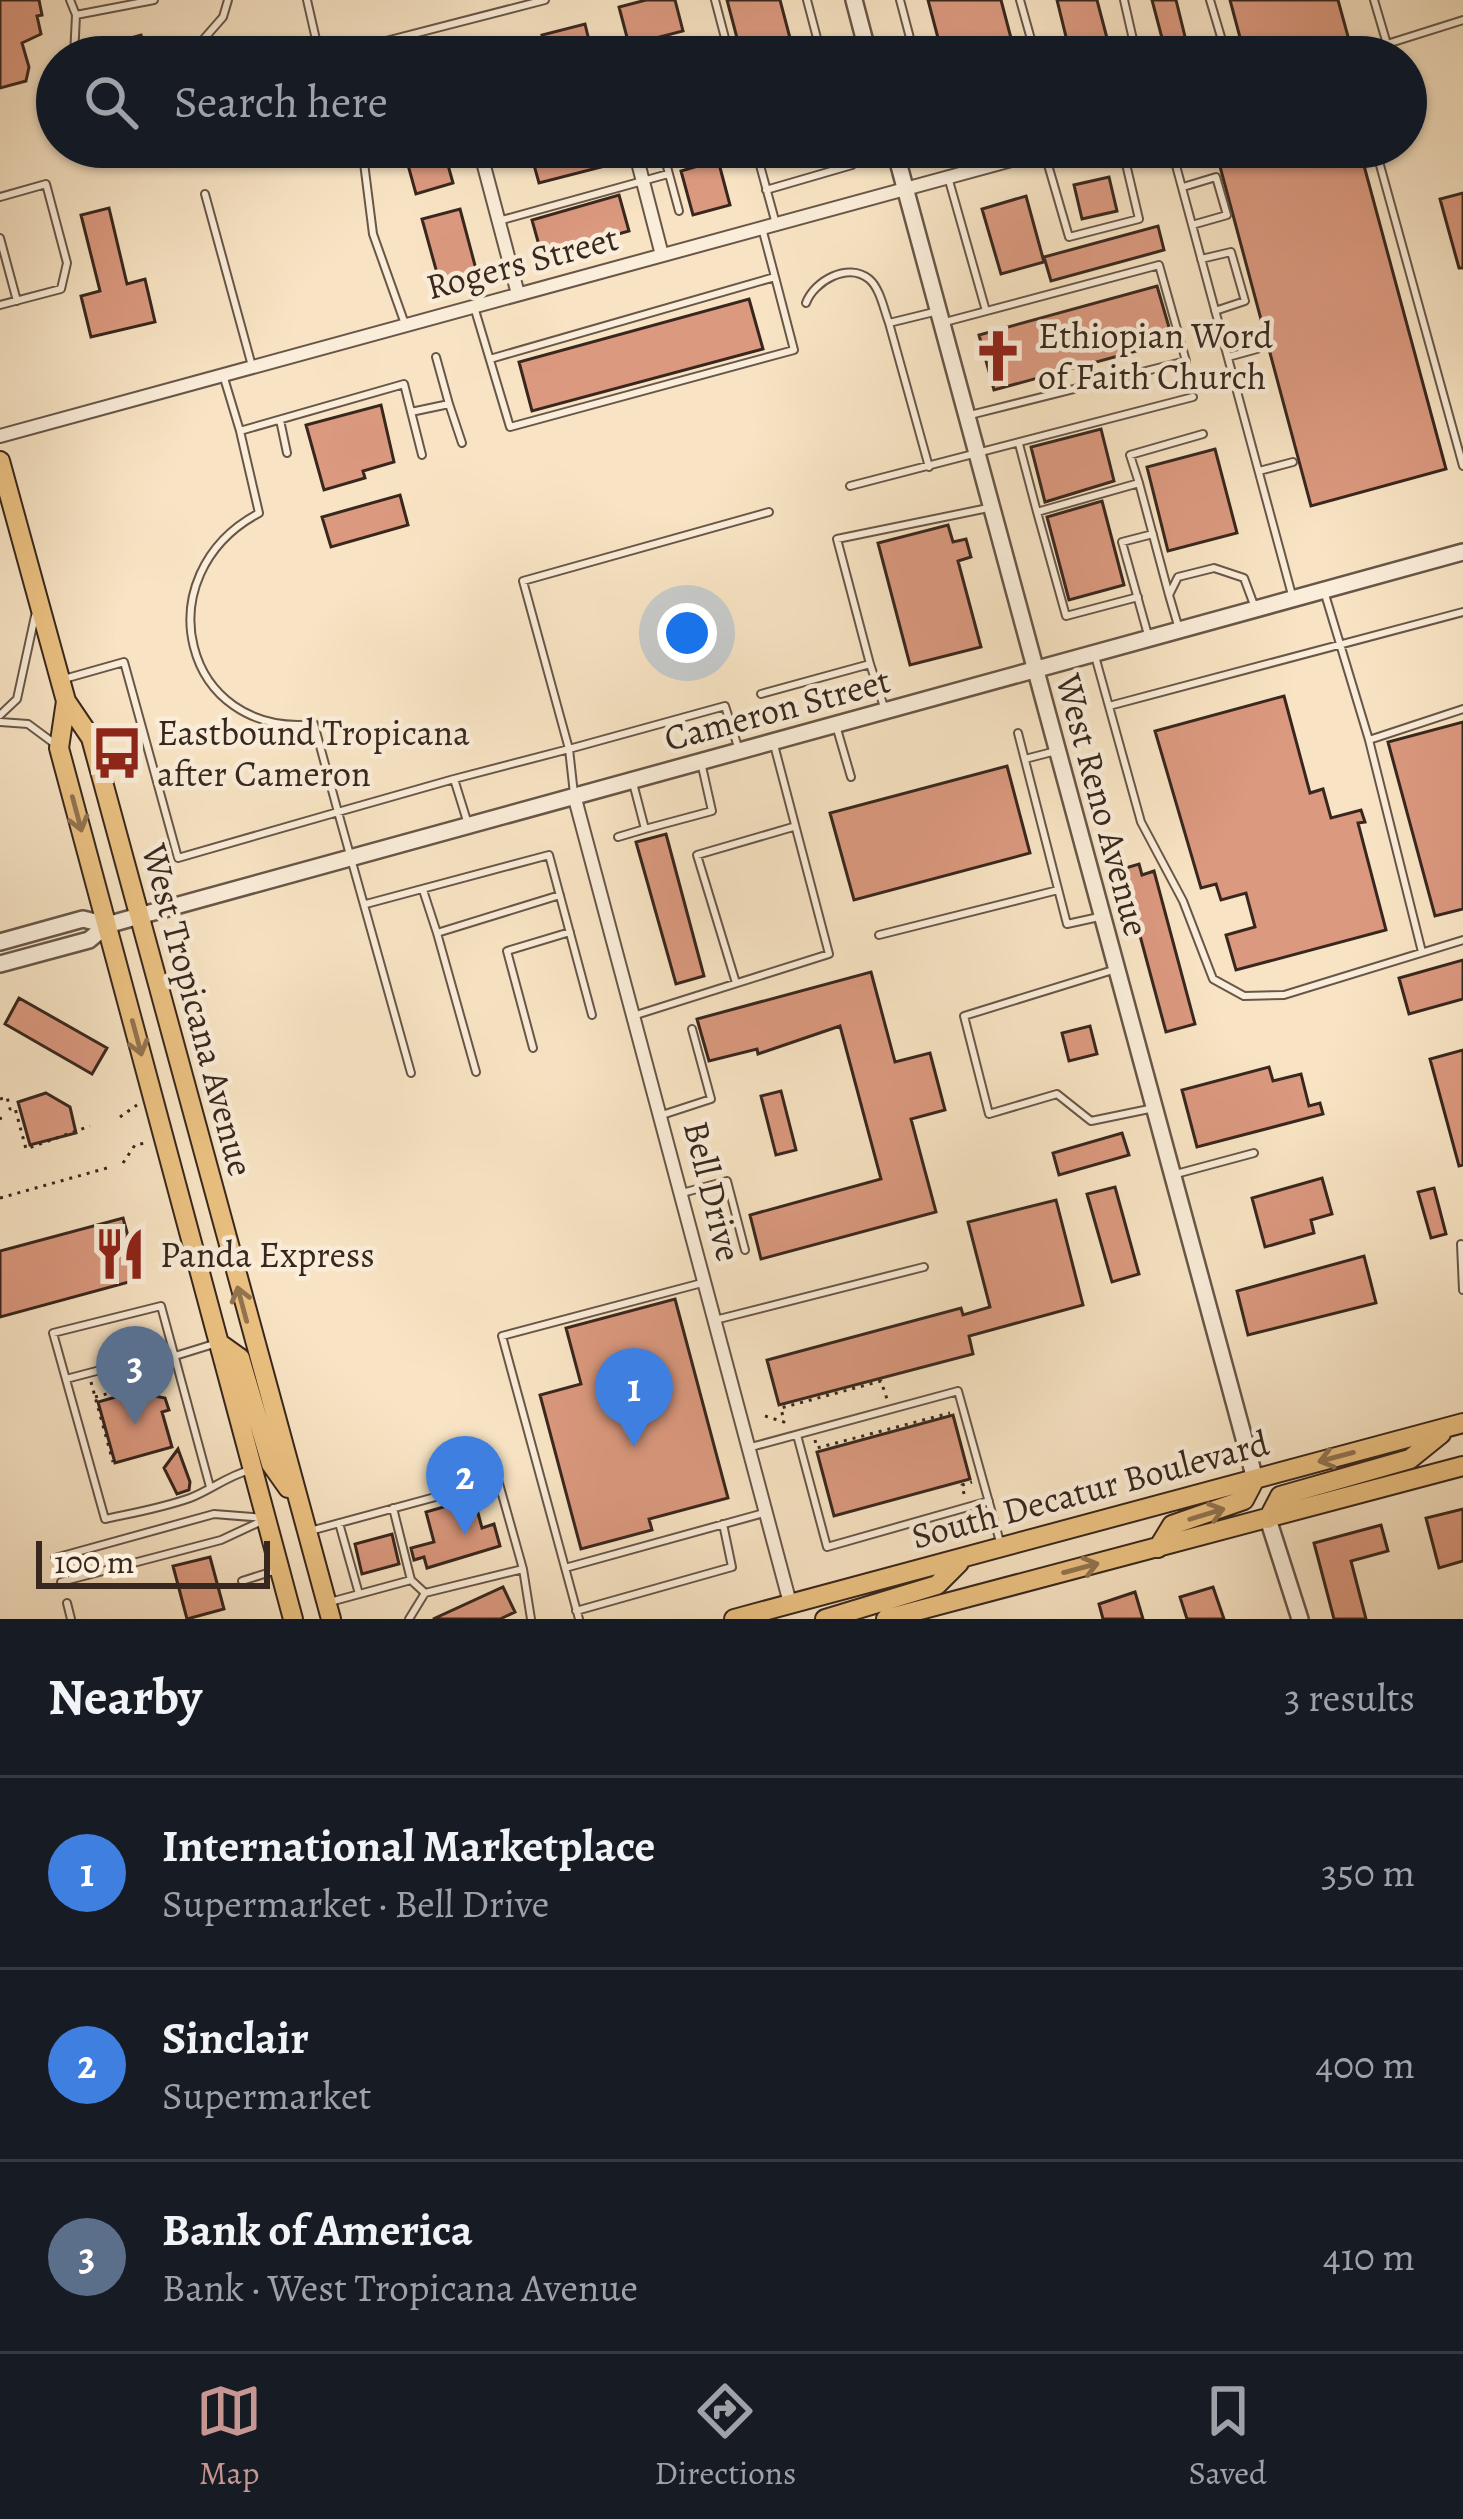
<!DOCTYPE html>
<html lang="en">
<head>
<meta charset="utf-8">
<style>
	:root { --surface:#171b24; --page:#20242c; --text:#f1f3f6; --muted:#9ea1a6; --line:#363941; --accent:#c59692 }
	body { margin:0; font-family:Alegreya,serif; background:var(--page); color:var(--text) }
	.scale { position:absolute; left:36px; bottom:30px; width:234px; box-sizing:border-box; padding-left:12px; border:6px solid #38271e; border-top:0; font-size:33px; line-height:42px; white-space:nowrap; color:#38271e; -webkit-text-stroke:9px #faedd9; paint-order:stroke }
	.you { position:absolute; left:687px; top:633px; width:42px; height:42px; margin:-30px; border:9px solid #fff; border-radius:50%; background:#1a73e8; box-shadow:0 0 0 18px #1a73e833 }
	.badge { display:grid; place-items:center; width:78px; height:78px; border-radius:50%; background:var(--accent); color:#fff; font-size:39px; font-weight:700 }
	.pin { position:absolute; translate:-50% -99px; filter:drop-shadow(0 3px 6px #0008) }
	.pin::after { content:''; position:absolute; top:63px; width:42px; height:36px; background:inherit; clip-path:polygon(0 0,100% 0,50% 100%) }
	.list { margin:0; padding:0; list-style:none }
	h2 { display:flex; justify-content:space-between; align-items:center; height:156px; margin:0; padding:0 48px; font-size:51px }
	h2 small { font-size:39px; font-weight:400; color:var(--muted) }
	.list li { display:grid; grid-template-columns:78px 1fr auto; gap:36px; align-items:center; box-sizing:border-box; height:192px; padding:0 48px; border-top:3px solid var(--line) }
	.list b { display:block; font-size:45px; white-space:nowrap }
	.list p { margin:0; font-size:39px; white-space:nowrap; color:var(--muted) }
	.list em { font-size:39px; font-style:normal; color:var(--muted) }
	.icon { flex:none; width:66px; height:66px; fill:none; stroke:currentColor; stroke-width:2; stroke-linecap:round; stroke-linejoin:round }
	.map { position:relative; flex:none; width:1463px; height:1619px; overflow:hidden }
	.search { position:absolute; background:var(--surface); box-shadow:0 3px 9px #0004; left:36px; right:36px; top:36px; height:132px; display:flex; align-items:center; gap:30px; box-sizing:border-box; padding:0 42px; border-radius:66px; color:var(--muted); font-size:45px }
	.sheet { height:732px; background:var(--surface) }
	nav { display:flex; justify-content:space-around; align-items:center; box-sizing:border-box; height:168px; border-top:3px solid var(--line); background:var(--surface); font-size:33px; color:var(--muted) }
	nav a { display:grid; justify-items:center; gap:6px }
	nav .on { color:var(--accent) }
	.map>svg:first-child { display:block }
</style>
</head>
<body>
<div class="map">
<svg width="1463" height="1619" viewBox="0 0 1463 1619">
	<rect width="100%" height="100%" fill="#f8e4c4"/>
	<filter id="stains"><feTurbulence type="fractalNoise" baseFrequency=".00167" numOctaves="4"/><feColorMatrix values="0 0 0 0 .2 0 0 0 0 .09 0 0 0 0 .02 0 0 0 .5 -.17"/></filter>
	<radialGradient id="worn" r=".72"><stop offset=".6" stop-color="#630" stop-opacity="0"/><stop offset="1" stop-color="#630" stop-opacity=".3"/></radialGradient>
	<!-- building -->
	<path fill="#db997f" stroke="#38271e" stroke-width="3" d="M0 0H39L42 15 37 16 41 34 22 43 29 67 26 81 0 88Z
		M646 0H675L683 31 629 45 619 7Z
		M727 0H780L795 57H742Z
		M928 0H1001L1016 57H943Z
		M1057 0H1097L1112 57H1071Z
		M1152 0H1176L1190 57H1167Z
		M1230 0H1338L1349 40 1268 57 1263 39 1242 45Z
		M585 24 593 57H548L542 35Z
		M141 35 147 57H108L105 45Z
		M511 42 516 57H473L472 53Z
		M403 147H443L453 183 416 194Z
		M529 147H608L613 164 539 183Z
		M765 147H823L824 151 770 165Z
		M1260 147H1359L1446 469 1311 506 1218 159Z
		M718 160 730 205 693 215 681 171Z
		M1109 177 1117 211 1082 219 1074 185Z
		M1463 193V268H1459L1440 199Z
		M619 195 629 231 542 256 532 220Z
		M1026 196 1044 262 1001 274 982 209Z
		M109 208 127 284 145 279 155 322 91 337 81 296 100 291 81 215Z
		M460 209 477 273 440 284 422 219Z
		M1158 226 1164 250 1051 281 1044 257Z
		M1157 286 1173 341 994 390 979 335Z
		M749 299 763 349 532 411 519 362Z
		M381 405 394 462 363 471 365 478 324 490 306 425Z
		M1101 429 1114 481 1045 502 1031 447Z
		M1215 449 1237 533 1168 551 1147 467Z
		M400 495 408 525 331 547 322 517Z
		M1102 501 1124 585 1069 600 1047 517Z
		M948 525 953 542 966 539 971 557 958 561 981 647 910 665 878 543Z
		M1284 696 1310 793 1323 789 1331 818 1361 810 1365 822 1358 823 1386 930 1236 970 1226 935 1255 927 1246 893 1221 900 1216 884 1201 888 1155 731Z
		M1463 722V909L1435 916 1388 742Z
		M1007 766 1030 853 854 900 830 813Z
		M666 834 704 976 676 984 636 842Z
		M1139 864 1142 875 1154 871 1195 1024 1166 1032 1122 869Z
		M1463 960V999L1409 1014 1399 978Z
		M871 972 895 1062 930 1053 945 1110 911 1119 936 1212 761 1259 750 1215 881 1179 840 1026 758 1054 757 1049 709 1061 697 1019Z
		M19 998 107 1048 92 1074 5 1024Z
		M1090 1026 1097 1054 1069 1061 1062 1033Z
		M1463 1050V1165L1459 1166 1430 1059Z
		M1269 1067 1273 1081 1301 1074 1309 1106 1320 1103 1323 1114 1197 1147 1182 1090Z
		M781 1091 796 1150 776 1155 761 1096Z
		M46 1093 70 1107 76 1133 30 1145 18 1102Z
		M1122 1133 1129 1155 1059 1175 1053 1153Z
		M1322 1178 1332 1214 1311 1220 1314 1233 1265 1247 1252 1198Z
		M1115 1187 1139 1274 1112 1282 1087 1194Z
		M1434 1188 1446 1234 1431 1238 1418 1192Z
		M1056 1200 1083 1305 969 1336 973 1354 779 1405 767 1360 961 1308 963 1315 990 1307 968 1222Z
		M123 1218 140 1279 0 1317V1251Z
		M1364 1256 1376 1303 1248 1335 1237 1291Z
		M675 1299 728 1498 649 1519 652 1530 581 1549 540 1395 581 1384 566 1328Z
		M147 1388 149 1395 165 1398 169 1410 162 1412 172 1447 115 1463 98 1402Z
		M953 1415 970 1479 834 1516 817 1452Z
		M178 1449 190 1482 189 1490 177 1494 164 1468Z
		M474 1498 482 1528 494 1524 500 1546 427 1568 424 1557 414 1560 411 1548 434 1542 426 1512Z
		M1463 1509V1561L1439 1568 1426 1518Z
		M1381 1525 1388 1551 1351 1561 1366 1619H1334L1314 1543Z
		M392 1534 399 1564 362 1574 355 1544Z
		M210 1557 224 1609 187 1619 173 1566Z
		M503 1587 515 1612 500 1619H433Z
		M1213 1587 1224 1619H1187L1180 1597Z
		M1135 1592 1143 1619H1103L1099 1604Z"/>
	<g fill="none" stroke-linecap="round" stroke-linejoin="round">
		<!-- service casing -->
		<g stroke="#685648" stroke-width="10">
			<path id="service" d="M70 0 76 15 154 0
				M307 0 320 57
				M715 0 730 57
				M807 0 822 57
				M900 0 915 57
				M1020 0 1036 57
				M1124 0 1137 57
				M1210 0 1227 57
				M1387 44 1463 20
				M74 57 76 15
				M188 57 223 17 228 0
				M324 57 545 0
				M1335 57 1387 44 1374 0
				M54 138 57 137
				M362 147 373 234 405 324
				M755 147 776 224
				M1171 147 1292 595
				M1375 147 1463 466
				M1044 151 1069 237 1139 219 1122 147
				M948 177 986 311
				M1183 187 1216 177 1227 215 1192 225
				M766 190 852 165 847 147
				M205 194 252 366
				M0 197 46 184 67 263 61 289 0 305
				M679 211 666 163 708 151
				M502 220 668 174
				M762 228 775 277
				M0 238 17 301
				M1201 259 1231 252 1245 301 1215 311
				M806 303C814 281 848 262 869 279 880 288 884 310 889 323
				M475 310 510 427 794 350 775 277 490 359
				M945 322 1159 265 1186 361 970 415
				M1228 357 1257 349
				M224 378 240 431 404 384 422 455
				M449 404 462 443
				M411 412 449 404 436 357
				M280 420 287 453
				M1019 444 1037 512 1139 483 1169 595
				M929 467 889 323 938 311
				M1259 471 1293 462
				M1139 483 1130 455 1203 434
				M850 486 1193 397
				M1037 512 1066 616 1138 597
				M1324 591 1369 740 1422 952
				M1179 629 1169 595 1178 577 1214 568 1244 578 1254 605
				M1148 635 1122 542 1153 534
				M1095 656 1141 822 1183 901 1213 979 1244 996 1284 995 1463 940
				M870 664 837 539 988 508
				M64 679 124 662 178 858 338 812 314 724C183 738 143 575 259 513L240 431
				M761 694 870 664 884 707
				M1109 706 1463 612
				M0 715 17 699 35 616
				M0 722 28 724 55 744
				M837 729 851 777
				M1018 733 1067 924 1099 917
				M1369 740 1463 709
				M738 747 725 706 569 749 523 581 769 512
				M1025 759 1056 751
				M454 779 569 749 574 794
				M633 783 645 829 712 811 701 762
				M618 837 645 829
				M423 890 437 933
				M366 904 549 855 592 1015
				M879 935 1058 890
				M1113 970 964 1016 989 1114 1057 1094 1091 1121 1154 1108
				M736 983 697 855 793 827
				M636 1015 829 954 773 741
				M533 1048 507 951 570 932
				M476 1072 437 933 560 895
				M411 1073 338 812 454 779 468 824
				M662 1115 711 1099 692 1029
				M1176 1174 1254 1153
				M682 1193 727 1181 745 1250
				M1461 1244 1463 1290
				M715 1320 924 1267
				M175 1356 217 1343
				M66 1379 173 1351
				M797 1435 827 1547 989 1501
				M751 1447 958 1391 1000 1542
				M210 1487 161 1306 53 1333 105 1519C133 1513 162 1508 190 1498 211 1490 227 1476 250 1470
				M393 1508 411 1580
				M339 1523 359 1594
				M310 1531 498 1480 523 1569 425 1593 411 1580 330 1602
				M55 1558 214 1514 264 1518
				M565 1568 764 1513
				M523 1569 531 1619
				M242 1581 277 1570
				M61 1582 221 1540 264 1520
				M67 1603 71 1619
				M576 1611 732 1567 723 1524
				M409 1619 425 1593
				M579 1619 502 1336 702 1283"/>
		</g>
		<!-- minor casing -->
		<g stroke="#685648" stroke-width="16">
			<path id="minor" d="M479 147 518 294
				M634 147 662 255
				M0 436 1059 147
				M574 795 790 1603"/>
		</g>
		<!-- tertiary casing -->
		<g stroke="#685648" stroke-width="20">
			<path id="tertiary" d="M854 0 869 57
				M894 147 1255 1479
				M0 942 83 919 107 925
				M0 964 89 940 107 925 139 916 1463 552
				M1268 1519 1300 1619"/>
		</g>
		<!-- primary casing -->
		<g stroke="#38271e" stroke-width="22">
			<path id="primary" d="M0 461 66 701 91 738 331 1619
				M66 701 59 748 293 1619
				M219 1343 240 1358 271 1464 288 1488
				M1268 1519 1280 1496 1410 1459 1441 1434
				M1158 1548 1172 1525 1244 1500 1255 1479
				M734 1619 1463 1423
				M825 1619 937 1585 959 1563
				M886 1619 1463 1466"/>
		</g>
		<!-- path -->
		<path stroke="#38271e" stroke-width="3" stroke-dasharray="3 6" stroke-linecap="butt" d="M0 1099 7 1097 10 1109 15 1108 26 1149 90 1126
			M0 1117 2 1123
			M120 1117 137 1105
			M123 1163 135 1145 145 1143
			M0 1198 107 1168
			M91 1382 113 1462
			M95 1397 166 1378
			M765 1416 784 1422 781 1408 881 1381 887 1399
			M815 1440 817 1448 950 1413
			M964 1494 962 1485 972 1482
			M972 1535 974 1516"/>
		<!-- service -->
		<use href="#service" stroke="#faedd9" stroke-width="6"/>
		<!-- minor -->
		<use href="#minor" stroke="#faedd9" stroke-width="12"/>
		<!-- tertiary -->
		<use href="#tertiary" stroke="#faedd9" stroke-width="15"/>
		<!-- primary -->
		<use href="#primary" stroke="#ecc282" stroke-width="18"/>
	</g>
	<!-- one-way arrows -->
	<defs><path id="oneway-shaft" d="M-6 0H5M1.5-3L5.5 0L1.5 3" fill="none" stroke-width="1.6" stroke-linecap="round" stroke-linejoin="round" transform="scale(3)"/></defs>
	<g stroke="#927450">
		<use href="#oneway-shaft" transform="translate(77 814) rotate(75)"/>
		<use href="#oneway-shaft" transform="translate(137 1038) rotate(75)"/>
		<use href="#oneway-shaft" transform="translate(242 1304) rotate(-105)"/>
		<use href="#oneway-shaft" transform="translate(1336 1457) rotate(165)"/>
		<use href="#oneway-shaft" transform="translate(1207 1514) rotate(-17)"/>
		<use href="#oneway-shaft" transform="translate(1081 1568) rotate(-15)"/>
	</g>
	<!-- icons -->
	<defs>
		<g id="church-bare" transform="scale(4.14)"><path d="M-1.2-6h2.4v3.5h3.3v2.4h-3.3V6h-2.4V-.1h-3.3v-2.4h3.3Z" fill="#8f2418" stroke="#faedd9" stroke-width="2.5" paint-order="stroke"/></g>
		<g id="bus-bare" transform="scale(4.14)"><path d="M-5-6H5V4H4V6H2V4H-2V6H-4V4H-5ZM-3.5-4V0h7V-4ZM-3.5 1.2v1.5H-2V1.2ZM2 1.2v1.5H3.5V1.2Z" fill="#8f2418" stroke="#faedd9" stroke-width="2.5" paint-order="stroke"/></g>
		<g id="restaurant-bare" transform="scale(4.14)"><path d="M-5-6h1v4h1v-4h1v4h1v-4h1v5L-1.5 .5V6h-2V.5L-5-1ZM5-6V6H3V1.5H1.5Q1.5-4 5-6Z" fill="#8f2418" stroke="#faedd9" stroke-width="2.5" paint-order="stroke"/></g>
	</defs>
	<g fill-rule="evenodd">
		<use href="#church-bare" x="998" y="356"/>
		<use href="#bus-bare" x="117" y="753"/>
		<use href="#restaurant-bare" x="120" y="1254"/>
	</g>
	<g text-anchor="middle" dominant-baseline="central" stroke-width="9" stroke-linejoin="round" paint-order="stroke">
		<!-- street labels -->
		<g font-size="36" fill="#38271e" stroke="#faedd9">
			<text transform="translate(522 262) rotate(-15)">Rogers Street</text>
			<text transform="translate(777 709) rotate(-15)">Cameron Street</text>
			<text transform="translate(1103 805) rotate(75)">West Reno Avenue</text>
			<text transform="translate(198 1010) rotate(75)">West Tropicana Avenue</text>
			<text transform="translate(713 1191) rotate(76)">Bell Drive</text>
			<text transform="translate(1090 1489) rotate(-15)">South Decatur Boulevard</text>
		</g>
		<!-- poi labels -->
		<g font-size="36" fill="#38271e" stroke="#faedd9" text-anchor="start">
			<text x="1038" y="335">Ethiopian Word<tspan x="1038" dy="41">of Faith Church</tspan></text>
			<text x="157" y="732">Eastbound Tropicana<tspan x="157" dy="41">after Cameron</tspan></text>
			<text x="160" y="1254">Panda Express</text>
		</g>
	</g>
	<rect width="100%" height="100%" filter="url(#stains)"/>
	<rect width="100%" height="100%" fill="url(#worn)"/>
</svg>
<div class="scale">100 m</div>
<div class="you"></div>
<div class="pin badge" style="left:634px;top:1447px;background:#3f7fe0">1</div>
<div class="pin badge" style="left:465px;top:1535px;background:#3f7fe0">2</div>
<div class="pin badge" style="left:135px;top:1425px;background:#5c6f8a">3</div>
<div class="search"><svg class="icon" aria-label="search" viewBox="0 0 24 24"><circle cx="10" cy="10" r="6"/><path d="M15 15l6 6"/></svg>Search here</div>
</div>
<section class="sheet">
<h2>Nearby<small>3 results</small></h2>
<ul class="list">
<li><span class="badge" style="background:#3f7fe0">1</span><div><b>International Marketplace</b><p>Supermarket · Bell Drive</p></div><em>350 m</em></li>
<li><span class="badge" style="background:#3f7fe0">2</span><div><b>Sinclair</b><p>Supermarket</p></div><em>400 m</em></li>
<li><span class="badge" style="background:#5c6f8a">3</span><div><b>Bank of America</b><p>Bank · West Tropicana Avenue</p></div><em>410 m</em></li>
</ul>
</section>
<nav>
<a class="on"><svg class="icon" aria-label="map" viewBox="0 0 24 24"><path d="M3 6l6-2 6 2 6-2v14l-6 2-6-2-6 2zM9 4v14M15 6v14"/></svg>Map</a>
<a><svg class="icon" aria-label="directions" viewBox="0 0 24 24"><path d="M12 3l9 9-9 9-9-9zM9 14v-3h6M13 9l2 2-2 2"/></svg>Directions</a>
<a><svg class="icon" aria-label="saved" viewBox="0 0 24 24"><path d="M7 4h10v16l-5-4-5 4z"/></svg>Saved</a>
</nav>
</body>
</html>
